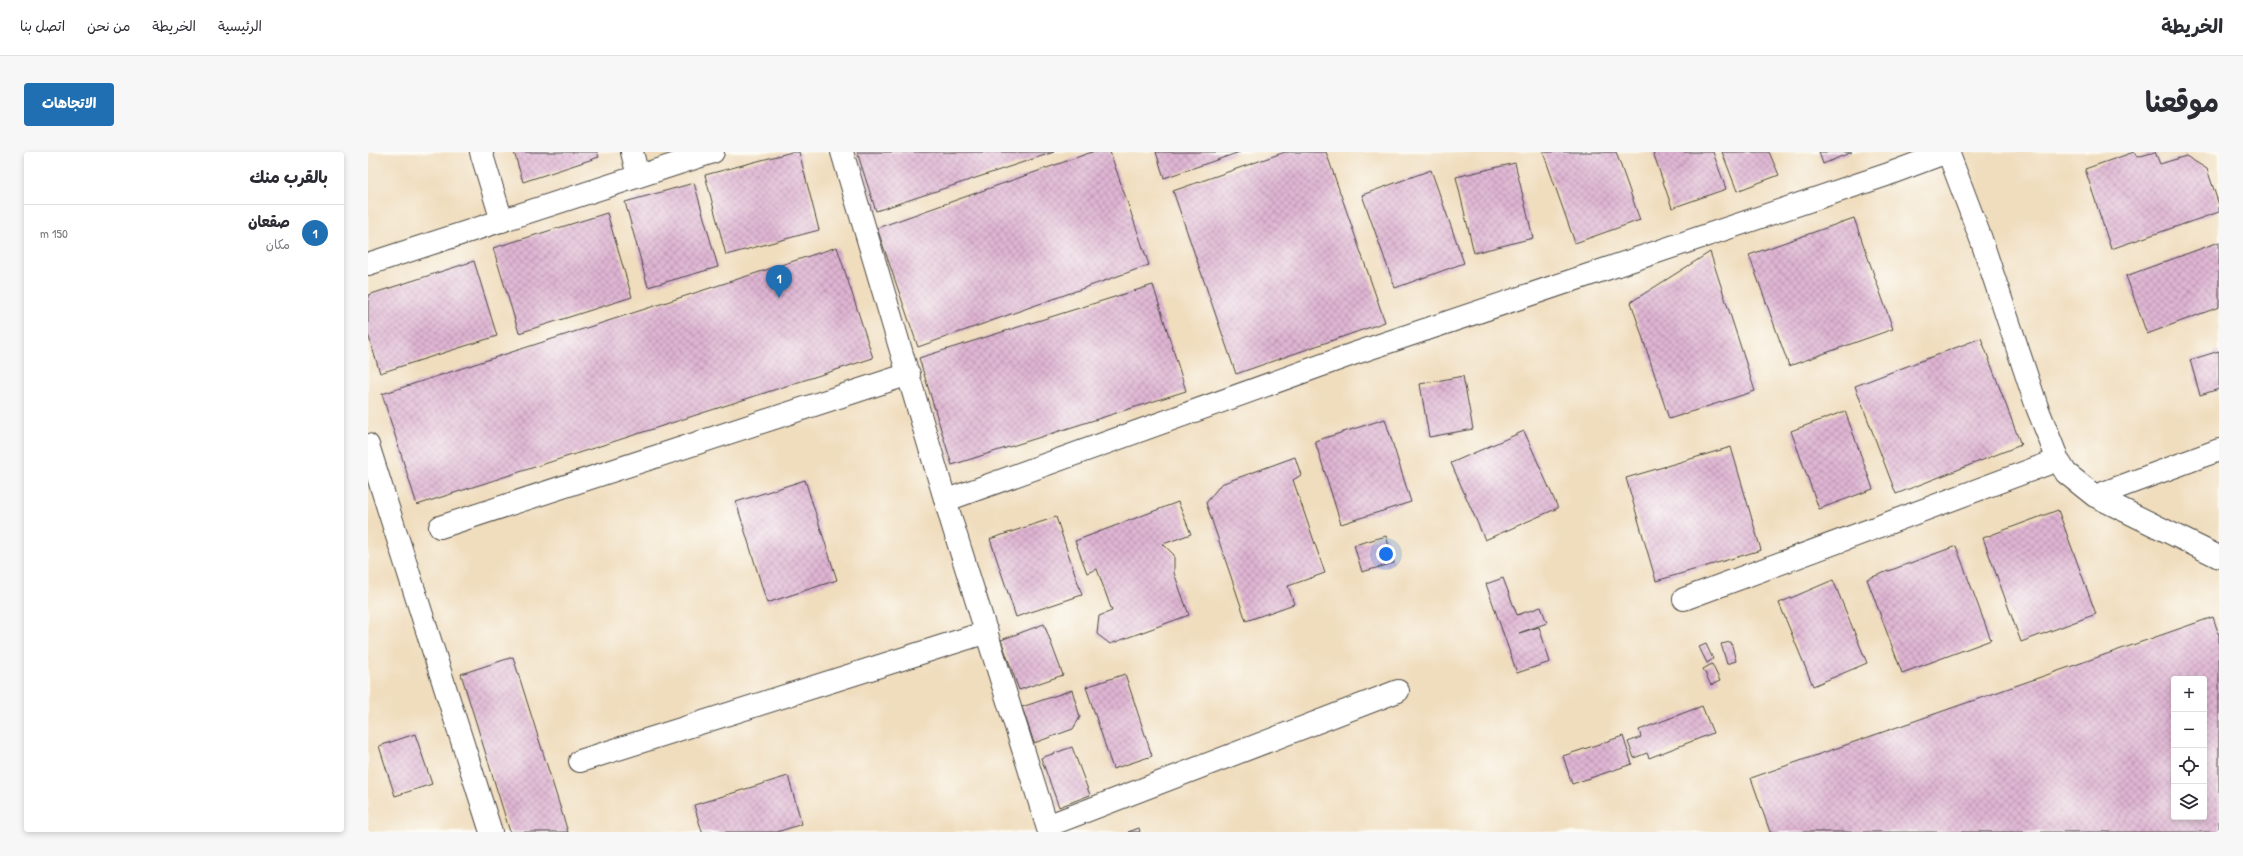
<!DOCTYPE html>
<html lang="ar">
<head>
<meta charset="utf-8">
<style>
	:root { --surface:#fff; --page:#f7f7f7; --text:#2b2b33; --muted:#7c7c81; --line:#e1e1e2; --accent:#1f6fb2 }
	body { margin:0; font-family:"Patrick Hand","Playpen Sans Arabic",sans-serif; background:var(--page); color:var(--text); direction:rtl }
	.controls { position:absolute; right:12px; bottom:12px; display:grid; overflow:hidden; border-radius:4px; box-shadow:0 2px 6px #0003 }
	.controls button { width:36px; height:36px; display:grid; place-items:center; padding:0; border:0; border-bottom:1px solid var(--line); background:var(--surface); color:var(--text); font:20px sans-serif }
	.you { position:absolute; left:1018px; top:402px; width:14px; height:14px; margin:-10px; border:3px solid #fff; border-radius:50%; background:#1a73e8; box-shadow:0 0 0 6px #1a73e833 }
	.badge { display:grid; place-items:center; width:26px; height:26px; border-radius:50%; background:var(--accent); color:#fff; font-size:13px; font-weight:700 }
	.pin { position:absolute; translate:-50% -33px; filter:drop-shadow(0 1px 2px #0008) }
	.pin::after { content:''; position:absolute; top:21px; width:14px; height:12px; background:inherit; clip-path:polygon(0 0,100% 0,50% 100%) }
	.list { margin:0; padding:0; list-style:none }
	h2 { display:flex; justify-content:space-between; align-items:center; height:52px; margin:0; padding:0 16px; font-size:17px }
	h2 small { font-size:13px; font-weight:400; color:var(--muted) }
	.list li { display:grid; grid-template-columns:26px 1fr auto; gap:12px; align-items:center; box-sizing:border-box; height:56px; padding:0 16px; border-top:1px solid var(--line) }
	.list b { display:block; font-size:15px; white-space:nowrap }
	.list p { margin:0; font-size:13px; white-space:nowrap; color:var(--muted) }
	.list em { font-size:13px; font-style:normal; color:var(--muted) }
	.icon { flex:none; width:22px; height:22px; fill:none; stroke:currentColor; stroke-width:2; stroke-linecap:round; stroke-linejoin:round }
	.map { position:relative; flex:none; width:1851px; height:680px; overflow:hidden; direction:ltr; border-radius:4px }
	header { display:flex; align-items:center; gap:24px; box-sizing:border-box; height:56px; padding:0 20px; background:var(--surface); border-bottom:1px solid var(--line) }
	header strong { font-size:19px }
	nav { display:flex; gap:22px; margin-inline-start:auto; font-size:14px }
	.intro { display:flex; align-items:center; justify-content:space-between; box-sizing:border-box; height:96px; padding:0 24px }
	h1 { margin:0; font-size:28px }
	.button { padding:10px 18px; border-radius:4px; background:var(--accent); color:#fff; font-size:14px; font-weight:700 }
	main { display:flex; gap:24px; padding:0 24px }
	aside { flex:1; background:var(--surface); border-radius:4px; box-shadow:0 2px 6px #0003 }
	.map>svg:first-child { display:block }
</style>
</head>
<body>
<header>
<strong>الخريطة</strong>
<nav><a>الرئيسية</a><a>الخريطة</a><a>من نحن</a><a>اتصل بنا</a></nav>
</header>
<div class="intro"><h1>موقعنا</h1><a class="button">الاتجاهات</a></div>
<main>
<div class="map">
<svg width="1851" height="680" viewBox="0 0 1851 680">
	<defs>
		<pattern id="building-cross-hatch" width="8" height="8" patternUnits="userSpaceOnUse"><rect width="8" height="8" fill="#dfb5d3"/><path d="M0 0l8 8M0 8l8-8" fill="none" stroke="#b593ab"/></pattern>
	</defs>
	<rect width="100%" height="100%" fill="#fdfcf7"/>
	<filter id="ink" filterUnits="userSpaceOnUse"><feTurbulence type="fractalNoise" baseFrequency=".025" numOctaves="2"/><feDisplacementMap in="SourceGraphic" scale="8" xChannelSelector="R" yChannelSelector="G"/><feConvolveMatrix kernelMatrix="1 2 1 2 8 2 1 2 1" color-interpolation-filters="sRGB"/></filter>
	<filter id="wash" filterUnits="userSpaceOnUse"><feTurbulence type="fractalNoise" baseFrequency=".012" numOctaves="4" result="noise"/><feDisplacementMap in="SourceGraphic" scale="16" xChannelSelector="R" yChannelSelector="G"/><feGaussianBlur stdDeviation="0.9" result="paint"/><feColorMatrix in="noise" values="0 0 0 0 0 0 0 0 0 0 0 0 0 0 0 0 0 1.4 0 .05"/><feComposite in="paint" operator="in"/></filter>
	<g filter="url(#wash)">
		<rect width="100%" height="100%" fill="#f0ddbe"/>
		<g id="blocks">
			<!-- building -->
			<path fill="url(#building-cross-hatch)" fill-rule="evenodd" d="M146 0H229L231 5 155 30Z
				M424 0H431L451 78 358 103 337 23Z
				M489 0H686L508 59Z
				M724 0H742L781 113 550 195 509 76Z
				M788 0H872L796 26Z
				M917 0H958L1017 170 868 222 805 39Z
				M1175 0H1248L1272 68 1207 91Z
				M1285 0H1345L1358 37 1304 56Z
				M1354 0H1401L1411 23 1369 39Z
				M1451 0H1484L1455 12Z
				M1766 0 1769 5 1787 0 1792 12 1818 4 1839 17 1851 53V60L1743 97 1717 17Z
				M1147 11 1165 86 1106 101 1088 25Z
				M1063 18 1096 111 1027 136 994 43Z
				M326 31 350 115 280 135 257 50Z
				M239 61 264 145 151 181 125 96Z
				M1486 66 1525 177 1421 214 1381 103Z
				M1851 90V155L1779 182 1758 124Z
				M469 95 505 206 49 353 14 242Z
				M1342 100 1387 239 1301 267 1263 150Z
				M106 109 129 184 12 221 0 182V143Z
				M785 133 818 239 584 313 551 206Z
				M1613 186 1653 293 1528 342 1487 234Z
				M1851 199V237L1832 243 1822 208Z
				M1095 224 1105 277 1061 285 1052 232Z
				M1477 259 1505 337 1451 357 1423 279Z
				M1017 267 1043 350 973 372 947 289Z
				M1156 279 1190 356 1117 388 1083 311Z
				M1363 295 1393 398 1288 429 1258 326Z
				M927 305 933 323 925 328 957 421 920 434 926 452 878 469 838 351 853 332Z
				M437 328 469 428 399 451 368 350Z
				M810 350 823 382 795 392 806 403V421L821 463 742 492 729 482 731 464 744 459 729 417 719 421 707 389Z
				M1690 358 1728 462 1653 490 1615 386Z
				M688 365 714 443 648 465 622 387Z
				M1018 384 1026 411 994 420 986 393Z
				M1588 394 1623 488 1534 521 1499 427Z
				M1135 426 1149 463 1173 455 1179 471 1151 481 1171 475 1182 510 1149 521 1118 432Z
				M1465 428 1499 511 1445 534 1411 451Z
				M1845 465 1851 483V680H1402L1383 626ZM1806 527H1836V665H1806Z
				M676 472 695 523 651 538 633 488Z
				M1363 490 1368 509 1359 512 1353 492Z
				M1338 492 1345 507 1339 511 1331 495Z
				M145 505 200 680H142L93 522Z
				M1344 512 1352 529 1343 533 1335 517Z
				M757 522 784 604 745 617 718 535Z
				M704 538 712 565 705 577 666 591 654 555Z
				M1334 554 1345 581 1281 606 1279 601 1266 606 1260 590 1273 585 1271 578Z
				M47 582 64 632 27 644 11 594Z
				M1255 584 1264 612 1204 632 1195 604Z
				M704 595 722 643 691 655 673 606Z
				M420 624 434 672 409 680H334L326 653Z
				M771 676 772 680H760Z"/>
		</g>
	</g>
	<g filter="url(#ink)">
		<use href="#blocks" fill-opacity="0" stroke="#494641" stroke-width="1"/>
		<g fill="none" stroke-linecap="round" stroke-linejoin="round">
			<!-- minor casing -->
			<g stroke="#494641" stroke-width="24">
				<path id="minor" d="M113 0 134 69
					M264 0 270 24
					M474 0 585 374 681 680
					M1580 0 1613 87 1669 255 1690 308 1698 321 1727 344 1851 405
					M0 112 345 0
					M1727 344 1851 298
					M579 348 985 202 1518 23 1579 0
					M72 375 541 222
					M1316 447 1690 308
					M212 609 619 480
					M679 674 1030 539"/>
			</g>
			<!-- tertiary casing -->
			<g stroke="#494641" stroke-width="24">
				<path id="tertiary" d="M0 293 123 680"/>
			</g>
			<!-- minor -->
			<use href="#minor" stroke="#fff" stroke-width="22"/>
			<!-- tertiary -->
			<use href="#tertiary" stroke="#fff" stroke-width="22"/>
		</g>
	</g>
</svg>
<div class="controls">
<button>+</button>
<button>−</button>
<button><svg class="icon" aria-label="locate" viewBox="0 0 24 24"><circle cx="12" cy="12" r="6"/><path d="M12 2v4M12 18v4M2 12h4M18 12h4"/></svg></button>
<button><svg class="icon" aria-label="layers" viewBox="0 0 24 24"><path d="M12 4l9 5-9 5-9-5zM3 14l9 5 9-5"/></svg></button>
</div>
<div class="you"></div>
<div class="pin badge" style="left:411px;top:146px">1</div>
</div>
<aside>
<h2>بالقرب منك<small></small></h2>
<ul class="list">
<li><span class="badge">1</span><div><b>صقعان</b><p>مكان</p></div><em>150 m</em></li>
</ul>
</aside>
</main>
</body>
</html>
